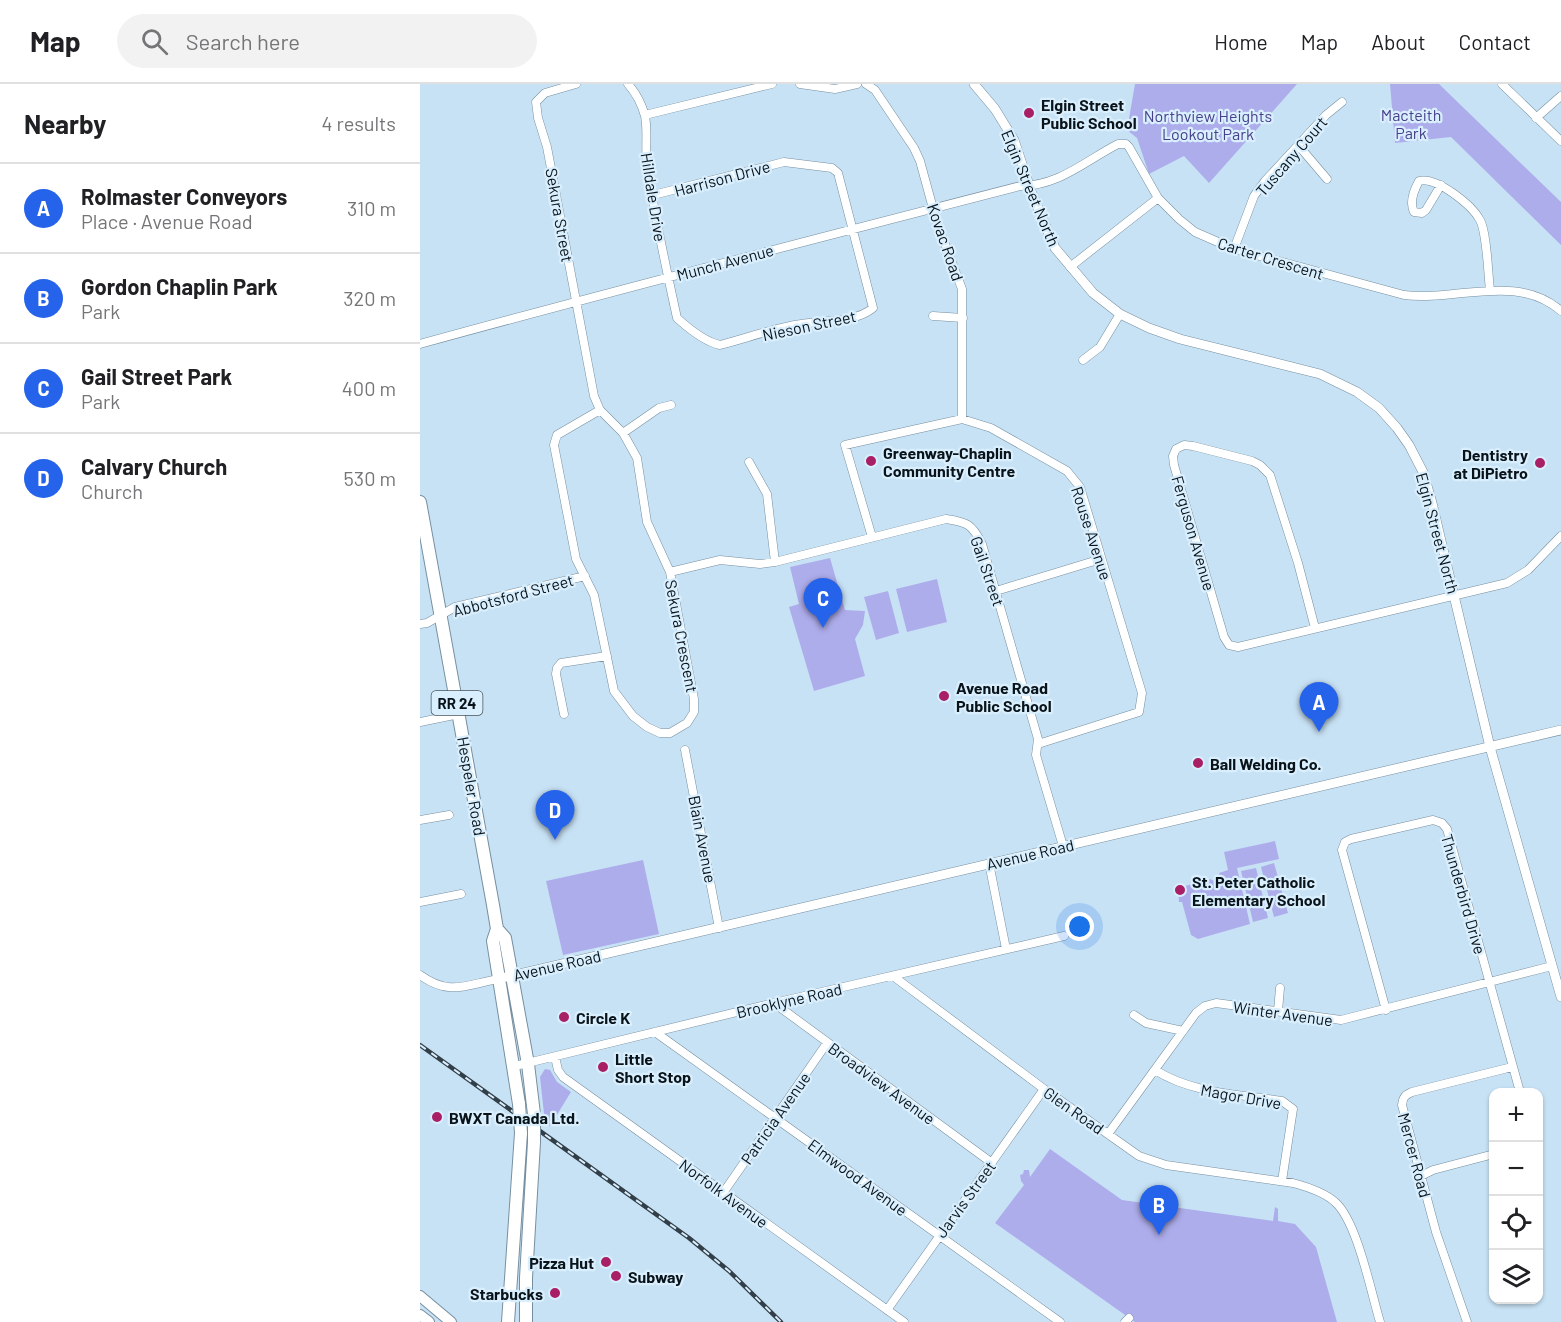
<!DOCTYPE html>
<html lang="en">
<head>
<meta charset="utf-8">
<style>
	:root { --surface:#fff; --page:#f2f2f2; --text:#202124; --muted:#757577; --line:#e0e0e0; --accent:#2563eb }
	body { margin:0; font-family:Barlow,sans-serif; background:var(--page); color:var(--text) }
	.controls { position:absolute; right:18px; bottom:18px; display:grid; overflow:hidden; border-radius:12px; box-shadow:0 2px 4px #0004 }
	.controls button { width:54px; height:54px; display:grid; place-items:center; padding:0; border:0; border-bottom:2px solid var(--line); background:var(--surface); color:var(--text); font:30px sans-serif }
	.you { position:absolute; left:660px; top:843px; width:21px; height:21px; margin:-15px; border:4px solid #fff; border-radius:50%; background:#1a73e8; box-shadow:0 0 0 9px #1a73e833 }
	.badge { display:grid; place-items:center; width:39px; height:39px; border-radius:50%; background:var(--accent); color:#fff; font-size:20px; font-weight:700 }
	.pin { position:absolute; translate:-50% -50px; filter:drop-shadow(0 2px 3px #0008) }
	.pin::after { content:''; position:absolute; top:32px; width:21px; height:18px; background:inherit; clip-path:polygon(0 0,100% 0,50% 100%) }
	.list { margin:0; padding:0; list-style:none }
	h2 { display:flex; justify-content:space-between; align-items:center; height:78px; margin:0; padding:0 24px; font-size:26px }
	h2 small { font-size:20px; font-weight:400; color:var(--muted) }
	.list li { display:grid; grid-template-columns:39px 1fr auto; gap:18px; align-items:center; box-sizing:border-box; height:90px; padding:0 24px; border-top:2px solid var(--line) }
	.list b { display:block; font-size:22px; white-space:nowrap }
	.list p { margin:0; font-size:20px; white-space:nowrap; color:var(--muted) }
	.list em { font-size:20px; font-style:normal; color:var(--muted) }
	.icon { flex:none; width:33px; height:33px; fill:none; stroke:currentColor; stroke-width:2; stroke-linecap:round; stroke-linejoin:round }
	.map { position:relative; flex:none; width:1141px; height:1238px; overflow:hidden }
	header { display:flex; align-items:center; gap:36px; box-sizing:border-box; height:84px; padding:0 30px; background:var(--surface); border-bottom:2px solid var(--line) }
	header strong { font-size:28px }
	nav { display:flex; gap:33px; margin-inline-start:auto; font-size:21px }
	.search { width:420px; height:54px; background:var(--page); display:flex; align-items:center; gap:15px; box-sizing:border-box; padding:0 21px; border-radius:33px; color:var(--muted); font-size:22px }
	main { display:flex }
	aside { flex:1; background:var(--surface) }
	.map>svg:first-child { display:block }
</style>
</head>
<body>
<header>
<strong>Map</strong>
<div class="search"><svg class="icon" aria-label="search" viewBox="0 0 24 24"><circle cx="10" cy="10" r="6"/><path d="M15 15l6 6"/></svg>Search here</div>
<nav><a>Home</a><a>Map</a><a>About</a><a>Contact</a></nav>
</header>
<main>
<aside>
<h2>Nearby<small>4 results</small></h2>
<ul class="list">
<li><span class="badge">A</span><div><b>Rolmaster Conveyors</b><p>Place · Avenue Road</p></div><em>310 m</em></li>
<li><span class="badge">B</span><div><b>Gordon Chaplin Park</b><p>Park</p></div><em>320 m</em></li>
<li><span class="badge">C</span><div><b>Gail Street Park</b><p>Park</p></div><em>400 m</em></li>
<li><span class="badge">D</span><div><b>Calvary Church</b><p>Church</p></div><em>530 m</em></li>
</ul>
</aside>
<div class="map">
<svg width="1141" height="1238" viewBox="0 0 1141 1238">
	<rect width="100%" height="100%" fill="#c8e2f5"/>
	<!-- green -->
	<path fill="#aeadec" d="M715 0H877L789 99 764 72 729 90 717 54 707 46Z
		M970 0H1019L1141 118V161L1031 53 975 59Z
		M410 474 425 526 445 527 443 541 435 555 445 592 394 607 369 523 379 520 370 483Z
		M517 495 527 538 487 548 476 505Z
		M468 507 479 549 456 556 444 513Z
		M855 757 859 775 817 784 830 840 778 855 771 851 762 818H759L758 804 790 795 801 800 799 789 808 786 804 768Z
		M223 776 239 850 143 871 126 797Z
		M854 779 868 829 854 833 841 783Z
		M836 784 848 834 833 838 821 787Z
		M125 985 130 986 137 998 151 1008 130 1042 125 1039 120 993Z
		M630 1065 702 1116 853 1137 855 1123 858 1125V1137L875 1140 896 1163 917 1238H715L575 1139 604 1101 601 1097 600 1091 603 1090 604 1086H609L610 1093Z"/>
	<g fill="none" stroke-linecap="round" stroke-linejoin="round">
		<!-- minor casing -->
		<g stroke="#768fa0" stroke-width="9">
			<path id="minor" d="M156 0 125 9 116 18 118 34 127 63 174 312 180 326 203 349 217 374 227 438 250 488 274 615V628L267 639 250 649H240L227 643 213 632 194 607 174 511 156 475 134 361 137 351 180 326
				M208 0C216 9 222 21 225 32 228 47 225 64 227 79 234 131 246 183 257 234 268 244 286 258 300 261 327 254 354 244 381 240 403 236 435 239 453 224L418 89 412 84 364 78 233 111
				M380 0 415 5 437 0
				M446 0 455 6 494 64 500 77 517 139 542 205V335
				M1082 0 1141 57
				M225 31 352 0
				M1116 34 1141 12
				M878 61 907 95
				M1021 101 1006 126 1002 129 994 128C989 118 994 106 999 97 1016 92 1052 121 1060 136 1067 149 1068 190 1070 206
				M814 165 834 112 845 97 906 31 922 18
				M650 183 738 114
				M513 232 543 234
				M0 260C199 205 399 154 600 102 639 102 665 77 698 60H706L709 63 738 114 759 135 775 148 814 165 984 211C1035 218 1097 188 1141 227
				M663 276 680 263 700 230
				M203 349 239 324 251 321
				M329 378 347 410 355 478
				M452 453 425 361 542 335 571 344 647 387 660 403 722 609 719 628 618 660
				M250 488 300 476 340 480 355 478 526 435C547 438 552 440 562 460L618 655 616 671 643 762
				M576 507 681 475
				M0 540 7 539 35 523 165 492
				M895 544 878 479 850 391 840 381 832 377 773 362 764 361 756 365 753 372 754 381 804 553 809 561 818 563 1087 499 1108 486 1141 452
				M144 630 136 590 137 584 141 579 187 572
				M0 638 39 630
				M265 666 299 844
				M0 736 29 731
				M569 779 586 865
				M0 818 41 810
				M0 891C30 913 47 900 79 895
				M473 892 624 1005 719 1072 746 1081 873 1099C888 1103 904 1108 915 1118 937 1137 951 1208 960 1238
				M354 919 572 1079
				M966 926 922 766 925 758 931 755 1013 736 1022 739 1027 745 1100 1008
				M858 927 860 904
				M714 931 726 939 763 947
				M235 948 640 1238
				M135 973 138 986 143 993 484 1238
				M95 982 354 919 644 852
				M735 986C773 1010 819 1010 862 1017L873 1025 862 1097
				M688 1050 776 929 785 922 796 919 921 936 1132 882
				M1001 1092 1013 1086 1074 1070
				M303 1109 407 959
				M467 1226 624 1005
				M705 1238 709 1234
				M1047 1238 1016 1148 982 1021C983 1013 985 1011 992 1008L1092 983"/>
		</g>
		<!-- tertiary casing -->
		<g stroke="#768fa0" stroke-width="10">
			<path id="tertiary" d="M554 0 575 25 594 56 612 110 635 164 673 209 700 230 729 244 760 255 900 290 937 308 959 324 977 344 989 361 1003 388 1012 419 1070 663 1141 913
				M86 893 1141 646"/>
		</g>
		<!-- secondary casing -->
		<g stroke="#768fa0" stroke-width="12">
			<path id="secondary" d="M0 1212 31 1238
				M0 1231 9 1238"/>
		</g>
		<!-- primary casing -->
		<g stroke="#768fa0" stroke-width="14">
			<path id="primary" d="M0 418 73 821 77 845 73 857 99 1020
				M77 845 85 854 108 980 114 1030
				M88 1238 101 1049
				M106 1238V1194L114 1058"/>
		</g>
		<!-- minor -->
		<use href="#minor" stroke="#fff" stroke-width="8"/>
		<!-- tertiary -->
		<use href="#tertiary" stroke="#fff" stroke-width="9"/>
		<!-- secondary -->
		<use href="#secondary" stroke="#fff" stroke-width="10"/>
		<!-- primary -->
		<use href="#primary" stroke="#fff" stroke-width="12"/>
		<!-- rail casing -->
		<g stroke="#323f48" stroke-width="4.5">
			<path id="rail" d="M0 961 269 1154 309 1187 361 1238"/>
		</g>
		<!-- rail -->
		<use href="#rail" stroke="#d9effe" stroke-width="2" stroke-dasharray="7" stroke-linecap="butt"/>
		<!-- primary-bridge casing -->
		<g stroke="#768fa0" stroke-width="14" stroke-linecap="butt">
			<path id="primary-bridge" d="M99 1020 101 1049
				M114 1030V1058"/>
		</g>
		<!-- primary-bridge -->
		<use href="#primary-bridge" stroke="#fff" stroke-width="12"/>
	</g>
	<!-- markers -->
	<g fill="#a81f66" stroke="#d9effe" stroke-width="2">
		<circle cx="609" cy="29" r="6"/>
		<circle cx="451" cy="377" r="6"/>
		<circle cx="1120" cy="379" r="6"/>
		<circle cx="524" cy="612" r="6"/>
		<circle cx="778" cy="679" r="6"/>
		<circle cx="760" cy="806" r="6"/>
		<circle cx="144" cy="933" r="6"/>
		<circle cx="183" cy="983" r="6"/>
		<circle cx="17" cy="1033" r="6"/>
		<circle cx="186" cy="1178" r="6"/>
		<circle cx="196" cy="1192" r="6"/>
		<circle cx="135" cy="1209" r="6"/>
	</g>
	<g text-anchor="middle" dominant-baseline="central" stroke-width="4.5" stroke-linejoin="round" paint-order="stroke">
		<!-- shield labels -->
		<rect fill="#d9effe" stroke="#47555e" stroke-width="1.5" x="11.5" y="607" width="51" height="24" rx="4.5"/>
		<g font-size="15" font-weight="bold" fill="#091319">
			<text x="37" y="619">RR 24</text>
		</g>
		<!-- poi labels -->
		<g font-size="16" font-weight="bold" fill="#091319" stroke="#d9effe" text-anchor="start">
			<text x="621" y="20">Elgin Street<tspan x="621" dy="18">Public School</tspan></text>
			<text x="463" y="368">Greenway-Chaplin<tspan x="463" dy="18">Community Centre</tspan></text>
			<text x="1108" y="370" text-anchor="end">Dentistry<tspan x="1108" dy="18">at DiPietro</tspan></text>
			<text x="536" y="603">Avenue Road<tspan x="536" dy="18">Public School</tspan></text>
			<text x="790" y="679">Ball Welding Co.</text>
			<text x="772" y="797">St. Peter Catholic<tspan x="772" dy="18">Elementary School</tspan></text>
			<text x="156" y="933">Circle K</text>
			<text x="195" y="974">Little<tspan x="195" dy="18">Short Stop</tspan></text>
			<text x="29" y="1033">BWXT Canada Ltd.</text>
			<text x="174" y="1178" text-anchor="end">Pizza Hut</text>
			<text x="208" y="1192">Subway</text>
			<text x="123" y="1209" text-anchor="end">Starbucks</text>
		</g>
		<!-- park labels -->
		<g font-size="16" fill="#473f8a" stroke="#d9effe">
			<text x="991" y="30">Macteith<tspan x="991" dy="18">Park</tspan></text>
			<text x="788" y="31">Northview Heights<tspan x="788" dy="18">Lookout Park</tspan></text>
		</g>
		<!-- street labels -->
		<g font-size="16" fill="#091319" stroke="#d9effe">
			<text transform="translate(871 72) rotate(-49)">Tuscany Court</text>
			<text transform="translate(302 94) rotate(-15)">Harrison Drive</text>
			<text transform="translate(611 104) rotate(67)">Elgin Street North</text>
			<text transform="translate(234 113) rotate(81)">Hilldale Drive</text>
			<text transform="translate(140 131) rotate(80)">Sekura Street</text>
			<text transform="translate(526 158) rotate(71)">Kovac Road</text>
			<text transform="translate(851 174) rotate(17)">Carter Crescent</text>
			<text transform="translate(305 178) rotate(-15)">Munch Avenue</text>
			<text transform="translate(389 241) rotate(-12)">Nieson Street</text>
			<text transform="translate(672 449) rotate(72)">Rouse Avenue</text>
			<text transform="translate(774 449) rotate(74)">Ferguson Avenue</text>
			<text transform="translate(1018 449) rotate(75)">Elgin Street North</text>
			<text transform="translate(568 487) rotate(71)">Gail Street</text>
			<text transform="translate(93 511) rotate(-15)">Abbotsford Street</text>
			<text transform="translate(262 552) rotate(79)">Sekura Crescent</text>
			<text transform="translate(52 702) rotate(80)">Hespeler Road</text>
			<text transform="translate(283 755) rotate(79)">Blain Avenue</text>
			<text transform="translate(610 770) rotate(-13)">Avenue Road</text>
			<text transform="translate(1044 810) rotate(74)">Thunderbird Drive</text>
			<text transform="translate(137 881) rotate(-13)">Avenue Road</text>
			<text transform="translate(369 916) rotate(-13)">Brooklyne Road</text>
			<text transform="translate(863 929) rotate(8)">Winter Avenue</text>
			<text transform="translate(462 999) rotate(36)">Broadview Avenue</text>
			<text transform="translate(821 1012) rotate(10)">Magor Drive</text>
			<text transform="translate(654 1026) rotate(35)">Glen Road</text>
			<text transform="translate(355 1034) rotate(-55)">Patricia Avenue</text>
			<text transform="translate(995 1071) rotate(75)">Mercer Road</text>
			<text transform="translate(438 1093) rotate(36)">Elmwood Avenue</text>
			<text transform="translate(304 1109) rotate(36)">Norfolk Avenue</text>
			<text transform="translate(545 1115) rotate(-54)">Jarvis Street</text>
		</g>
	</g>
</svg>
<div class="controls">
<button>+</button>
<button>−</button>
<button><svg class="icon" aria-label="locate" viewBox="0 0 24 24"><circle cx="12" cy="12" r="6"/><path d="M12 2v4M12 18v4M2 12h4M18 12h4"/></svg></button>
<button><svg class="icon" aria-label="layers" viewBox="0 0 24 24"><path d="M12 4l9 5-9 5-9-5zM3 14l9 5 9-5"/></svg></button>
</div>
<div class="you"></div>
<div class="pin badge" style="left:899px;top:648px">A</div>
<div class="pin badge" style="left:739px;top:1151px">B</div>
<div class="pin badge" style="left:403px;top:544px">C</div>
<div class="pin badge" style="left:135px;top:756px">D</div>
</div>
</main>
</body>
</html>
